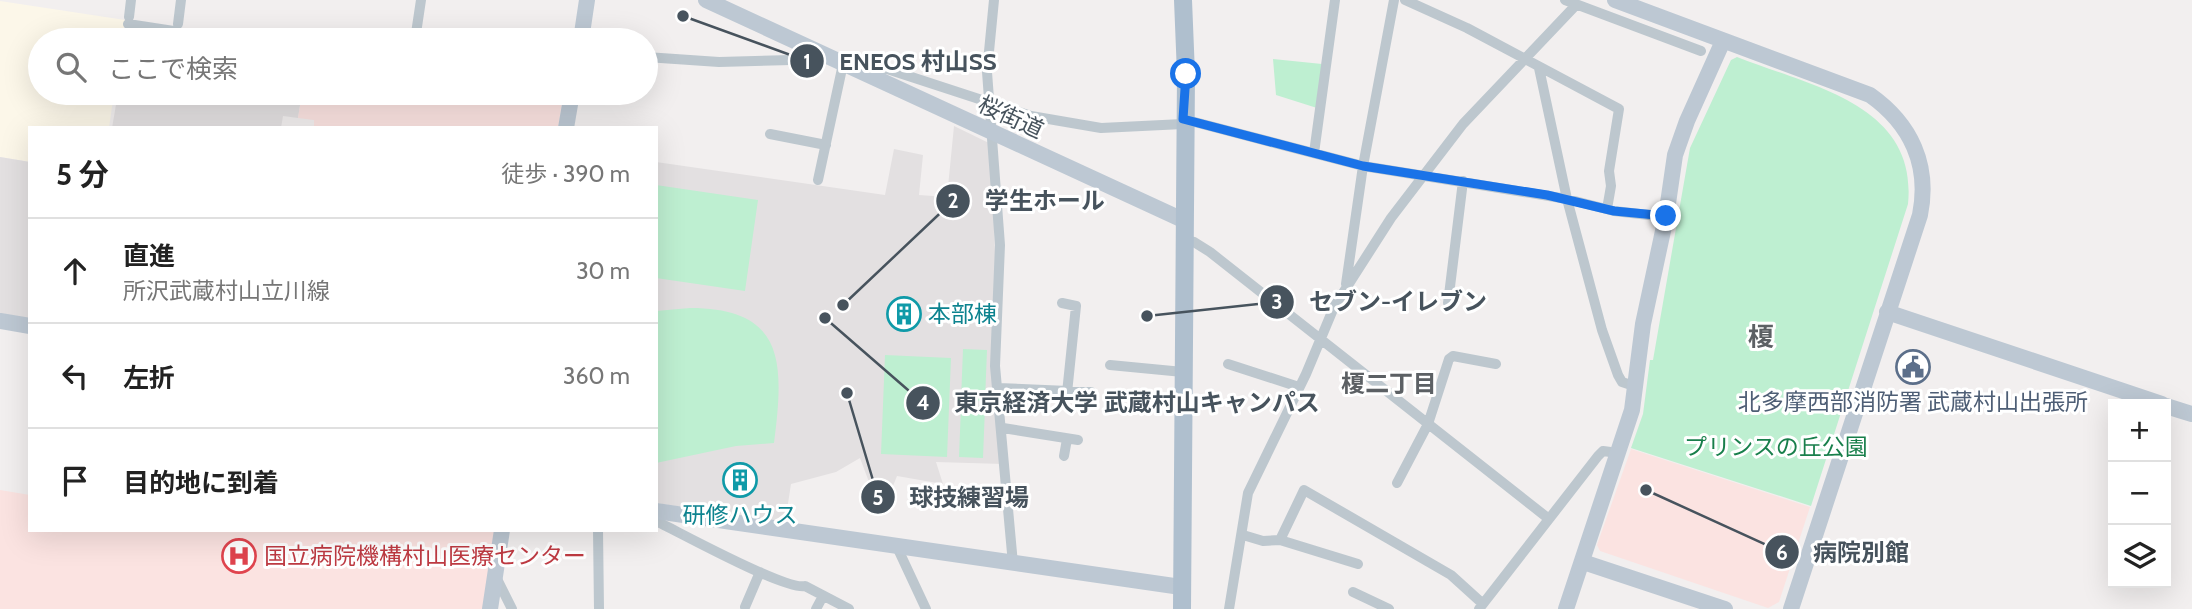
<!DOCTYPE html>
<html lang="ja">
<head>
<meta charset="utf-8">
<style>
	:root { --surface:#fff; --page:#f6f6f6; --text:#222; --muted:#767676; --line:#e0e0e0 }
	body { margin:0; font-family:Cabin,"Noto Sans JP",sans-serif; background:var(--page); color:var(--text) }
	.controls { position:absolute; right:21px; bottom:21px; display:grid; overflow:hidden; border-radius:0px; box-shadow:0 7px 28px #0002 }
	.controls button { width:63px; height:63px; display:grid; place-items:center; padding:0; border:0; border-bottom:2px solid var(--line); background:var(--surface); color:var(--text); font:35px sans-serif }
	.stop { position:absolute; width:21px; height:21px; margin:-16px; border:5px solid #1a73e8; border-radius:50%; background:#fff }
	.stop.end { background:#1a73e8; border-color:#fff; box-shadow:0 2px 7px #0008 }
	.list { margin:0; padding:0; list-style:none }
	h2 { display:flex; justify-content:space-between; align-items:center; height:91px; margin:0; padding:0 28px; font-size:30px }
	h2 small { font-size:23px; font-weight:400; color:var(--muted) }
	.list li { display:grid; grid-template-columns:46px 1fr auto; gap:21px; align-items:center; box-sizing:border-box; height:105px; padding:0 28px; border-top:2px solid var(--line) }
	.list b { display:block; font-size:26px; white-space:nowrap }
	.list p { margin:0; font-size:23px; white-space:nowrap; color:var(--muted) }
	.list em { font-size:23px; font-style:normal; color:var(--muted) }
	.icon { flex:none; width:38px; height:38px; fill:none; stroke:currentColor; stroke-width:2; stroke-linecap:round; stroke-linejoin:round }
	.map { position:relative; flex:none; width:2192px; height:609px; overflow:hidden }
	.search { position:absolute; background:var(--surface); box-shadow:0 7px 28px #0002; left:28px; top:28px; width:630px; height:77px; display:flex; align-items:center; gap:18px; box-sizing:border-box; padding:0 24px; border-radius:38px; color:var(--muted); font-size:26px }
	.panel { position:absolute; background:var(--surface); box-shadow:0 7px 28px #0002; left:28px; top:126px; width:630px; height:406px; border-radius:0px }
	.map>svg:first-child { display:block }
</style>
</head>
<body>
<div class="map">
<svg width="2192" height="609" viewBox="0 0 2192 609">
	<rect width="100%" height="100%" fill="#f2efef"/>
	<!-- commercial -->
	<path fill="#fcf7e9" d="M0 1 125 20 122 40H40V93H114L109 128H30V162L0 157Z"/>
	<!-- education -->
	<path fill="#e3e0e1" d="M118 93H302L298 118 283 116 281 128H112Z
		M954 126 991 144 1003 464 936 462 943 484 897 476 885 506H878L860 458 836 472 791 484 785 523 656 503V162L885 195 894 149 923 155 919 195 947 197Z
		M0 157 30 162V322L0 317Z"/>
	<!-- medical -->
	<path fill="#fbe3e1" d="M302 93H544L563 96 558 128H314V120L298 118Z
		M1631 449 1810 507 1779 602 1768 608 1600 551 1597 545Z
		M0 490 30 495V530H497L486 609H0Z"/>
	<!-- green -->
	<path fill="#beefd1" d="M1737 57C1810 86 1918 104 1908 204L1811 506 1631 448 1643 414 1650 360H1653L1690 148 1731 60Z
		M1273 59 1322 64 1317 108 1276 95Z
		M656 185 758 200 745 291 656 278Z
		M690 308C786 308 784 364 774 443L736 446 656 463V311Z
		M963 349 987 350 985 401 961 400Z
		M885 355 951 358 947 457 881 454Z
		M961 406 985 407 983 458 959 457Z"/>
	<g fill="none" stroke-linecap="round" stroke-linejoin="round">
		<!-- street -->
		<path stroke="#bdc7ce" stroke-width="10" d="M994 0 987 72 1000 245 995 366 1013 564
			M1405 0 1467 28 1619 109 1609 171 1611 186 1607 209
			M1565 0 1701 51
			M129 17 131 0
			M128 24 232 40
			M178 24 181 0
			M415 40 421 0
			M646 57 719 62 830 59
			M1539 68 1567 199 1602 330 1618 375 1622 382 1637 387
			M863 70 887 69 1031 116 1101 128 1183 124
			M1183 119 1363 166 1567 199 1614 211 1666 217
			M770 134 826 145
			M1314 153 1335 0
			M818 180 843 64
			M1183 240 1194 242 1210 252 1549 519
			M1346 284 1363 166 1394 0
			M1062 303 1076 306 1067 393
			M1448 303 1463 181
			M1228 364 1299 387
			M1110 365 1183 372
			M998 388 1091 392
			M1003 428 1078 440
			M1064 456 1067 439
			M1397 483 1428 424 1449 359 1453 356 1496 364
			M656 521C681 533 786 591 805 586L849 609
			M598 530 599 609
			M1243 535 1263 541 1280 540 1304 490 1451 575 1483 604
			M1280 540 1358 564
			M897 547 926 609
			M496 577 512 609
			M1353 592 1389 609
			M745 607 760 572
			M816 609 823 596
			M1229 609 1248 493 1306 374 1334 307 1391 218 1463 124 1576 5
			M1479 609 1598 456 1603 451 1618 453"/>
		<!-- secondary -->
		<path stroke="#bdc8d3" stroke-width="16" d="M706 0 1183 220
			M1615 0 1870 95C1911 124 1930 165 1920 215L1791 609
			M581 40 587 0
			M566 128 572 93
			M1887 312 2162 404
			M0 321 30 326
			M2166 406 2192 414
			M656 511 1181 587
			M1583 562 1725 609
			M490 609 502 530
			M1566 609 1632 410 1643 324 1666 217 1675 155 1687 121 1723 41"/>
		<!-- primary -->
		<path stroke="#afbfce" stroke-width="18" d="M1182 609 1186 74 1183 0"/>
	</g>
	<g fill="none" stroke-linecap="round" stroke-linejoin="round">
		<!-- route -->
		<path stroke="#1a73e8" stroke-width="9" d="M1186 74 1183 119 1363 166 1547 195 1614 211 1666 216"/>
	</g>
	<!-- icons -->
	<defs>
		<g id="building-ring" transform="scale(1.75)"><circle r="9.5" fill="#fff" stroke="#0f9aa8" stroke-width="1.5"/><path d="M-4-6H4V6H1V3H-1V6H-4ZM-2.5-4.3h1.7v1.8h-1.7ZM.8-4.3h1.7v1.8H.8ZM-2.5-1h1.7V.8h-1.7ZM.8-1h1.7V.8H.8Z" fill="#0f9aa8"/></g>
		<g id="civic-ring" transform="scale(1.75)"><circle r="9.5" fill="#fff" stroke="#5c6f8a" stroke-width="1.5"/><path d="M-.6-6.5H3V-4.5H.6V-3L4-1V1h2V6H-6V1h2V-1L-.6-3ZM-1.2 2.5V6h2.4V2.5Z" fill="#5c6f8a"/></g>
		<g id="hospital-ring" transform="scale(1.75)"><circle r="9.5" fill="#fff" stroke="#e0444e" stroke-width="1.5"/><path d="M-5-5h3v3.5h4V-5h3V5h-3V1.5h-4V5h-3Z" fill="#e0444e"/></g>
	</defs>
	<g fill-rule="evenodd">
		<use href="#building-ring" x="904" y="314"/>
		<use href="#civic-ring" x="1913" y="367"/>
		<use href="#building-ring" x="740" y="480"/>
		<use href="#hospital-ring" x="239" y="556"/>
	</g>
	<g text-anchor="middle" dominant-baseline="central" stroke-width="6" stroke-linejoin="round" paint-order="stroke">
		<!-- street labels -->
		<g font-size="23" fill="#47535d" stroke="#fff">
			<text transform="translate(1011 117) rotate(25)">桜街道</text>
		</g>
		<!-- culture labels -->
		<g font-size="23" fill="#0d838f" stroke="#fff" text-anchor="start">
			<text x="928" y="314">本部棟</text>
			<text x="740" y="515" text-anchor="middle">研修ハウス</text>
		</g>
		<!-- service labels -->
		<g font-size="23" fill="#4e5e75" stroke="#fff">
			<text x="1913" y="402">北多摩西部消防署 武蔵村山出張所</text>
		</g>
		<!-- park labels -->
		<g font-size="23" fill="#187f4b" stroke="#fff">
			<text x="1776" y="447">プリンスの丘公園</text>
		</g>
		<!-- health labels -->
		<g font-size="23" fill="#be3a42" stroke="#fff" text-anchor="start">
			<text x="264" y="556">国立病院機構村山医療センター</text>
		</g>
		<!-- neighbourhood labels -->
		<g font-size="24" font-weight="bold" fill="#5c6064" stroke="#fff">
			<text x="1389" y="383">榎二丁目</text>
		</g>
		<!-- quarter labels -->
		<g font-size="26" font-weight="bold" fill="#5c6064" stroke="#fff">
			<text x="1761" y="337">榎</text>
		</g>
	</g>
	<!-- callouts -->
	<path fill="none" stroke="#47535d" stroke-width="2.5" d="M683 16L807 61M843 305L953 201M1147 316L1277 302M825 318L923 403M847 393L878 497M1646 490L1782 552"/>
	<g fill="#47535d" stroke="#fff" stroke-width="2.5">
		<circle cx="683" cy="16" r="7"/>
		<circle cx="843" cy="305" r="7"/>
		<circle cx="1147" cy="316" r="7"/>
		<circle cx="825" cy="318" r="7"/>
		<circle cx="847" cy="393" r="7"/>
		<circle cx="1646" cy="490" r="7"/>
		<circle cx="807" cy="61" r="18"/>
		<circle cx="953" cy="201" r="18"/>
		<circle cx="1277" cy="302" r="18"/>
		<circle cx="923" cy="403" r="18"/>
		<circle cx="878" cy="497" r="18"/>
		<circle cx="1782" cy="552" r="18"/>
	</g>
	<g font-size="21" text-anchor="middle" font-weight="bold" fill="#fff">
		<text x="807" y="69">1</text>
		<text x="953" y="208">2</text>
		<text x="1277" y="309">3</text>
		<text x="923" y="410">4</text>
		<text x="878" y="505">5</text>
		<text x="1782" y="560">6</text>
	</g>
	<g font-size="24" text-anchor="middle" font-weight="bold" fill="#47535d" stroke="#fff" stroke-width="6" stroke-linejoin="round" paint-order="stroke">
		<text x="918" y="70">ENEOS 村山SS</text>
		<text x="1045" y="209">学生ホール</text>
		<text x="1398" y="310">セブン-イレブン</text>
		<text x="1137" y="411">東京経済大学 武蔵村山キャンパス</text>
		<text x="969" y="506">球技練習場</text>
		<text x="1861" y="561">病院別館</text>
	</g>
</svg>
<div class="controls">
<button>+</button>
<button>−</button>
<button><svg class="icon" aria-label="layers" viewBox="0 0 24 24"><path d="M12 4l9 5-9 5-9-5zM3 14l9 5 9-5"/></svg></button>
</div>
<div class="stop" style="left:1186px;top:74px"></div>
<div class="stop end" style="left:1666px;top:216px"></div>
<div class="search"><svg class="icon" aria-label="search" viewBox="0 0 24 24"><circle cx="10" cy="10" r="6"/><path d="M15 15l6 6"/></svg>ここで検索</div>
<section class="panel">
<h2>5 分<small>徒歩 · 390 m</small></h2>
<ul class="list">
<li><svg class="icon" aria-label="ahead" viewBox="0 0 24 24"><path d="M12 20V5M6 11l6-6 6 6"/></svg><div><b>直進</b><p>所沢武蔵村山立川線</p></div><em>30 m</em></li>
<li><svg class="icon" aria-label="left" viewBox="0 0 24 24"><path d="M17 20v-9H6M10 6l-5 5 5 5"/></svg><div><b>左折</b></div><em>360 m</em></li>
<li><svg class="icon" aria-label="arrive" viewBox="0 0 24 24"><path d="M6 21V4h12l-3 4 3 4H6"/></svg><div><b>目的地に到着</b></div></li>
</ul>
</section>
</div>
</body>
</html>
